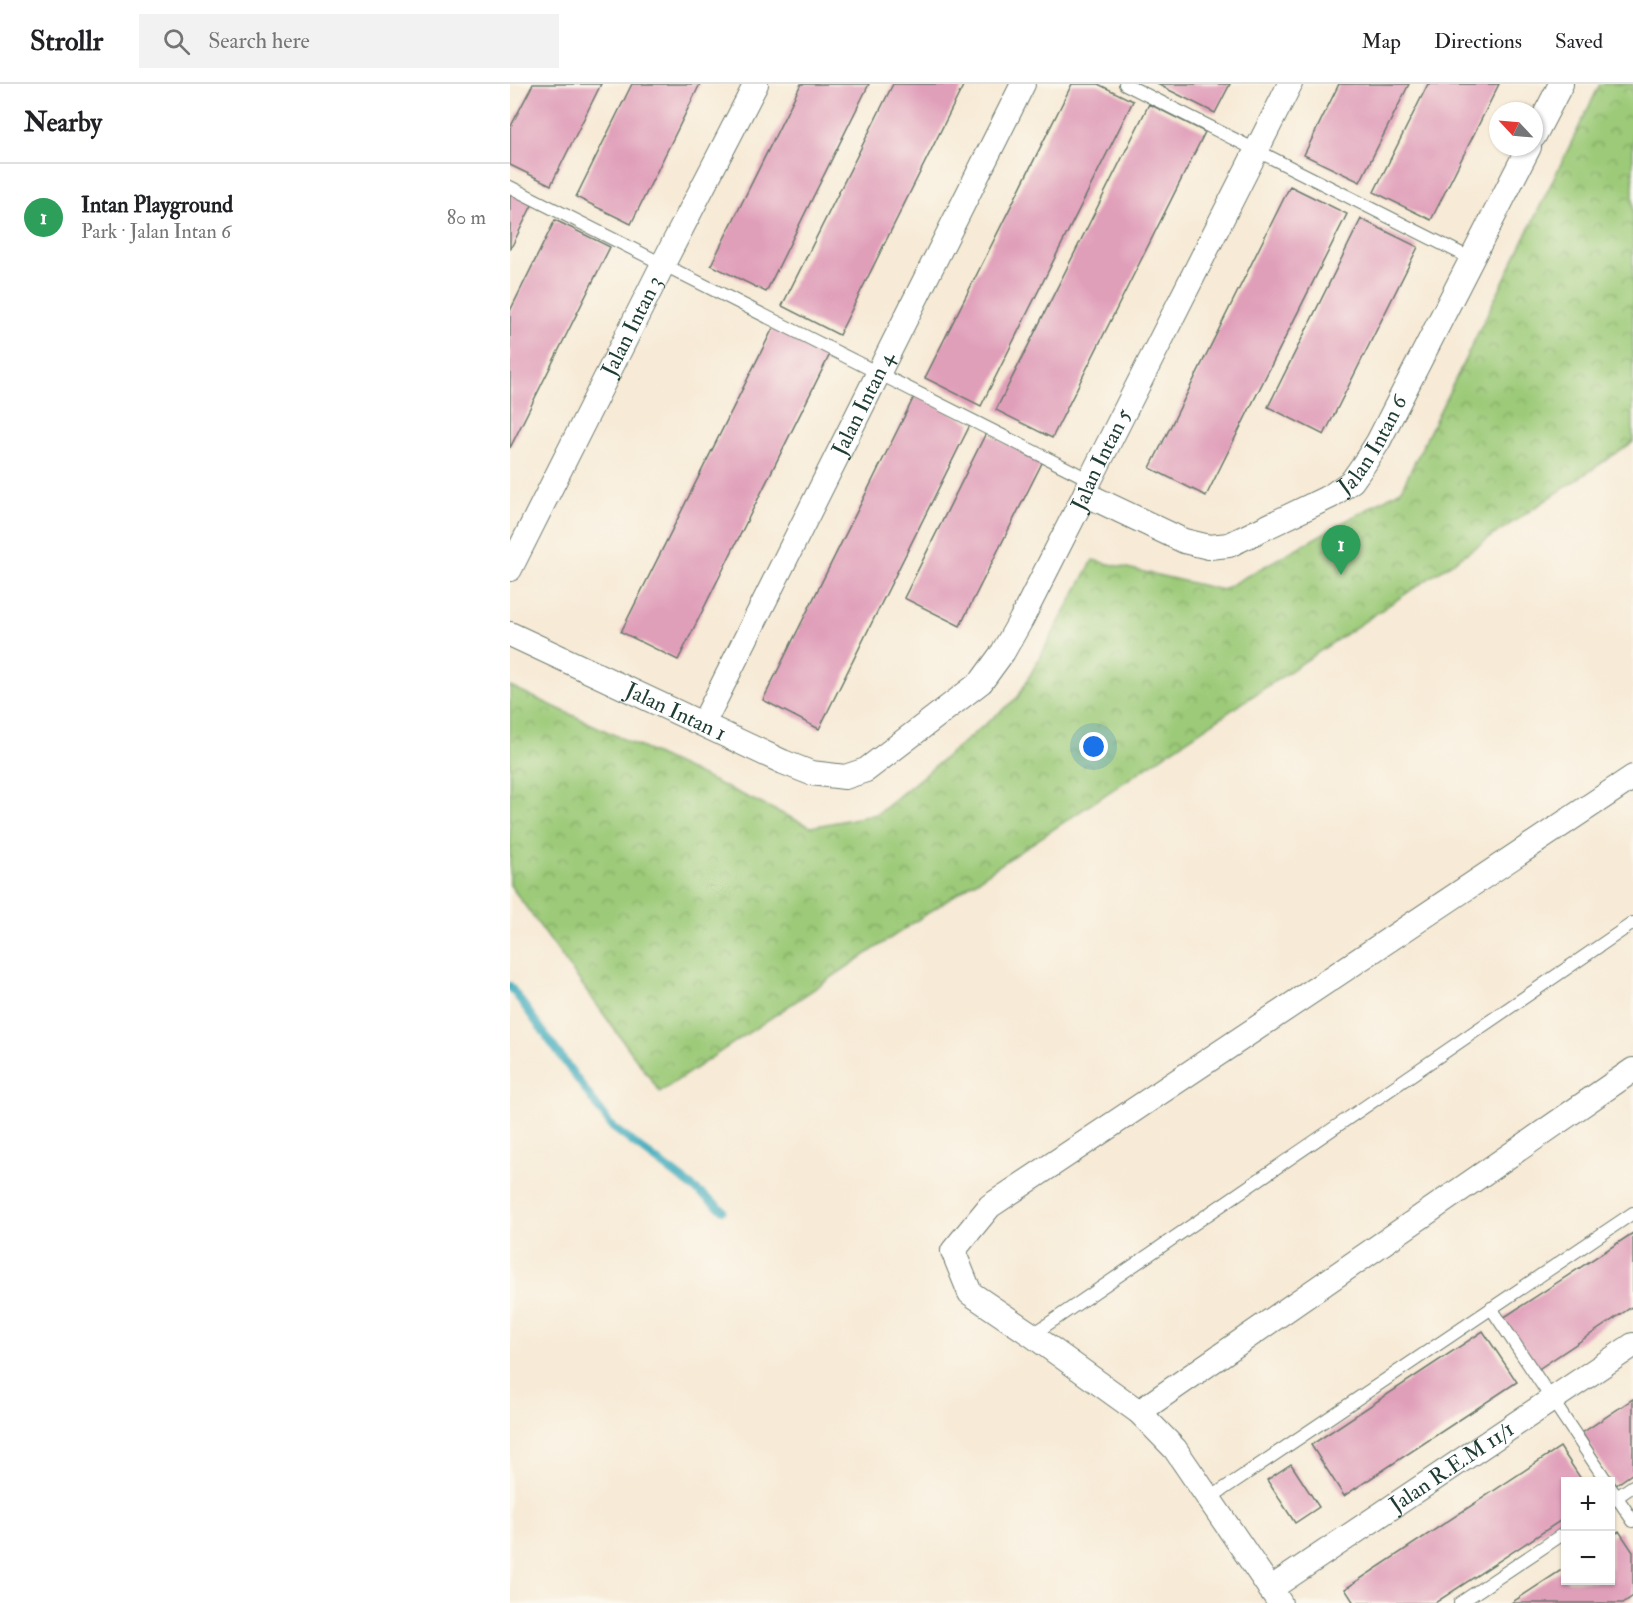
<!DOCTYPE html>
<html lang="en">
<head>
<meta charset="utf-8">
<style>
	:root { --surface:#fff; --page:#f2f2f2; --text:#202124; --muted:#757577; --line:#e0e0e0; --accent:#c8321e }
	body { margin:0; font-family:"IM FELL Double Pica",serif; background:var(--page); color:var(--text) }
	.controls { position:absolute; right:18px; bottom:18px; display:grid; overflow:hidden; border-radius:0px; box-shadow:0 2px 4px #0004 }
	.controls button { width:54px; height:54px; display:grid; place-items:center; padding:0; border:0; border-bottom:2px solid var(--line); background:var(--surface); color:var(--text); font:30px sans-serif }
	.compass { position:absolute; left:979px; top:18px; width:54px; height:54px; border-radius:50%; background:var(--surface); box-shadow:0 2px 4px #0004; rotate:296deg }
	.you { position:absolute; left:584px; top:663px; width:21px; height:21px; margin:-15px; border:4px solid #fff; border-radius:50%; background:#1a73e8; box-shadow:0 0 0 9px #1a73e833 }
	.badge { display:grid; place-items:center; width:39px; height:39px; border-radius:50%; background:var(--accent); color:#fff; font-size:20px; font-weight:700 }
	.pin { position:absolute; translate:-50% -50px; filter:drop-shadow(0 2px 3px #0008) }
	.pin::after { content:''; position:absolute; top:32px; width:21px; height:18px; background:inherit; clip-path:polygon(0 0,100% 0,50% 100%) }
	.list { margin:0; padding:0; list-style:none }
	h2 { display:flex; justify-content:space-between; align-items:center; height:78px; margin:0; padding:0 24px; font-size:26px }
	h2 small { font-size:20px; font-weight:400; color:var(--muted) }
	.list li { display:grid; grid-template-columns:39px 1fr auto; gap:18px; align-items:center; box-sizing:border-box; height:108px; padding:0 24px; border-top:2px solid var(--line) }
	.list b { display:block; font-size:22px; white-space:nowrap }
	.list p { margin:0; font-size:20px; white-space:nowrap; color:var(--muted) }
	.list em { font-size:20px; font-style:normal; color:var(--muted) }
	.icon { flex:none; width:33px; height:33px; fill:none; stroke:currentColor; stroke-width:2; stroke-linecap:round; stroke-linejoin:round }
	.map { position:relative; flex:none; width:1123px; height:1519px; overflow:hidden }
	header { display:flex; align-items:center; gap:36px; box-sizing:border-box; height:84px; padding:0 30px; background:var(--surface); border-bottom:2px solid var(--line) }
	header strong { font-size:28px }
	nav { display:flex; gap:33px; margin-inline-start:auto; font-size:21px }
	.search { width:420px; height:54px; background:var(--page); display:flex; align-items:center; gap:15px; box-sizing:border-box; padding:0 21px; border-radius:0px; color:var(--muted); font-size:22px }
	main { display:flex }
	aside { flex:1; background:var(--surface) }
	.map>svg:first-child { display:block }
</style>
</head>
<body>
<header>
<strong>Strollr</strong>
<div class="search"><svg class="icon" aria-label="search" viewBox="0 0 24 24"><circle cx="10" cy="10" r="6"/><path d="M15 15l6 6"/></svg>Search here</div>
<nav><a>Map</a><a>Directions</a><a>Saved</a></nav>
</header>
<main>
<aside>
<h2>Nearby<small></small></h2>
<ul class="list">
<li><span class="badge" style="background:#2e9e5b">1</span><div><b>Intan Playground</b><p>Park · Jalan Intan 6</p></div><em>80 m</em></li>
</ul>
</aside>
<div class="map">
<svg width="1123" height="1519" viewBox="0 0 1123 1519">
	<defs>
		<pattern id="park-crowns" width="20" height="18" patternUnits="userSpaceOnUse" patternTransform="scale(1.5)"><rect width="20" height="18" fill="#9cca78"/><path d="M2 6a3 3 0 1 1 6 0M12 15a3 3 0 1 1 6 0" fill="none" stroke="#7fa563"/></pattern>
	</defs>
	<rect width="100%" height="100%" fill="#fbf7ec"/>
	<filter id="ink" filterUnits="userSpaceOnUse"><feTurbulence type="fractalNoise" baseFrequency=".0167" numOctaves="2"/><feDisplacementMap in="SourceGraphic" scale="12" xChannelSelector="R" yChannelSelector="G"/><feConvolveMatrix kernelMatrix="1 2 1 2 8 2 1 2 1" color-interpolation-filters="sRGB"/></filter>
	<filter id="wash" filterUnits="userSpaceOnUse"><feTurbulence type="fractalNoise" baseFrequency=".008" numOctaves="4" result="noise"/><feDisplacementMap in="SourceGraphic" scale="24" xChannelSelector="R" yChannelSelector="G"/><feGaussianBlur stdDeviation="1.35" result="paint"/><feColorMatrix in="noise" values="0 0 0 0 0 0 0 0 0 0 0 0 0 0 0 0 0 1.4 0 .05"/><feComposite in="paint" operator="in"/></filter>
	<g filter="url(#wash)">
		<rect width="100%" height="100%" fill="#f7ead6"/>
		<!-- park -->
		<path fill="url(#park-crowns)" stroke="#5e8456" stroke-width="1.5" d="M1090 0H1123V358L150 1008 0 801V602L301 743 367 730 508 613 583 476 712 506 891 406Z"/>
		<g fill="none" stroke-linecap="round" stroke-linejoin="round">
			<!-- stream -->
			<path stroke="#3facbd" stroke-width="8" d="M0 902 102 1043 213 1126"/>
		</g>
		<g id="blocks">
			<!-- building -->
			<path fill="#e09fb9" d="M23 0H91L41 101 0 81V44Z
				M122 0H190L121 140 66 113Z
				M291 0H359L256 208 201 181Z
				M383 0H454L329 251 272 222Z
				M562 0H588L623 17 471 322 415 294Z
				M647 0H720L705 29Z
				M829 0H899L850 98 794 71Z
				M918 0H989L921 136 864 108Z
				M639 20 695 48 542 354 486 326Z
				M780 102 837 130 696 412 640 384Z
				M0 108 23 119 0 166Z
				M851 135 908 163 814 351 758 323Z
				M45 136 100 163 0 364V227Z
				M264 242 320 270 168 576 111 548Z
				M405 311 461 339 309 645 253 616Z
				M476 349 533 377 450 542 394 514Z
				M1123 1149V1222L1027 1286 993 1234Z
				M973 1247 1007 1298 834 1412 801 1361Z
				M1123 1315V1389L1106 1401 1072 1349Z
				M1050 1363 1073 1398H1056V1433L925 1519H844L835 1505Z
				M781 1380 809 1423 785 1439 757 1396Z
				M1109 1447 1123 1468V1512L1113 1519H1001L1056 1483V1497H1101V1453Z"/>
		</g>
	</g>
	<g filter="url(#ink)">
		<use href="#blocks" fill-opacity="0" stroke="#6b7a6d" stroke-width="1.5"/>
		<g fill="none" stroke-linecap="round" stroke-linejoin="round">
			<!-- lane casing -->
			<g stroke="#6b7a6d" stroke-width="14">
				<path id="lane" d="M615 0 962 175
					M0 103 580 396
					M981 1224 1097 1398
					M522 1251 1123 839
					M1100 1403 1123 1437
					M700 1414 1123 1129
					M1101 1417 1123 1402
					M950 1519 1056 1448"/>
			</g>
			<!-- street casing -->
			<g stroke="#6b7a6d" stroke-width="26">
				<g id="street">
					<path d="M1024 52 1051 0"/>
					<path id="s1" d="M575 410 674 457 699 463 719 461 821 412 842 397 854 380 868 358 1019 63"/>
					<path id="s2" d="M0 485 153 180 246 0"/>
					<path id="s3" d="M0 550 273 678 301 689 335 693 356 686 471 598 493 568 511 536 575 410 580 396 780 0"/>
					<path id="s4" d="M193 640 513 0"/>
					<path d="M629 1328 1123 986"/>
					<path id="s5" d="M760 1505 1123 1261"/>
					<path d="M770 1519 665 1365 629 1328 522 1251 460 1209 443 1167 480 1122 1123 693"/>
				</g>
			</g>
			<!-- lane -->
			<use href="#lane" stroke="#fff" stroke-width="12"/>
			<!-- street -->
			<use href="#street" stroke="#fff" stroke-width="24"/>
		</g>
	</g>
	<g text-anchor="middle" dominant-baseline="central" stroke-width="4.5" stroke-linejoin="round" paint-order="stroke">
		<!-- street labels -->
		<g font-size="22" fill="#1f3d34" stroke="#fbf7ec">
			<text stroke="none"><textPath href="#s2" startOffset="272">Jalan Intan 3</textPath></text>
			<text stroke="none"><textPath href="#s4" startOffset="358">Jalan Intan 4</textPath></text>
			<text stroke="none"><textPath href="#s1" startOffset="336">Jalan Intan 6</textPath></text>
			<text stroke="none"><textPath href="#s3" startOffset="786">Jalan Intan 5</textPath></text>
			<text stroke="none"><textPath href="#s3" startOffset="183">Jalan Intan 1</textPath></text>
			<text stroke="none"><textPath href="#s5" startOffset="219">Jalan R.E.M 11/1</textPath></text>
		</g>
	</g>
</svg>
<div class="controls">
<button>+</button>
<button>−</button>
</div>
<svg class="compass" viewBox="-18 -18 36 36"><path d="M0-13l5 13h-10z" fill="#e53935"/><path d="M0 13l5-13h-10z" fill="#757577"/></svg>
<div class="you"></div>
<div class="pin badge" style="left:831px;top:491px;background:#2e9e5b">1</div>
</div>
</main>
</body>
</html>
